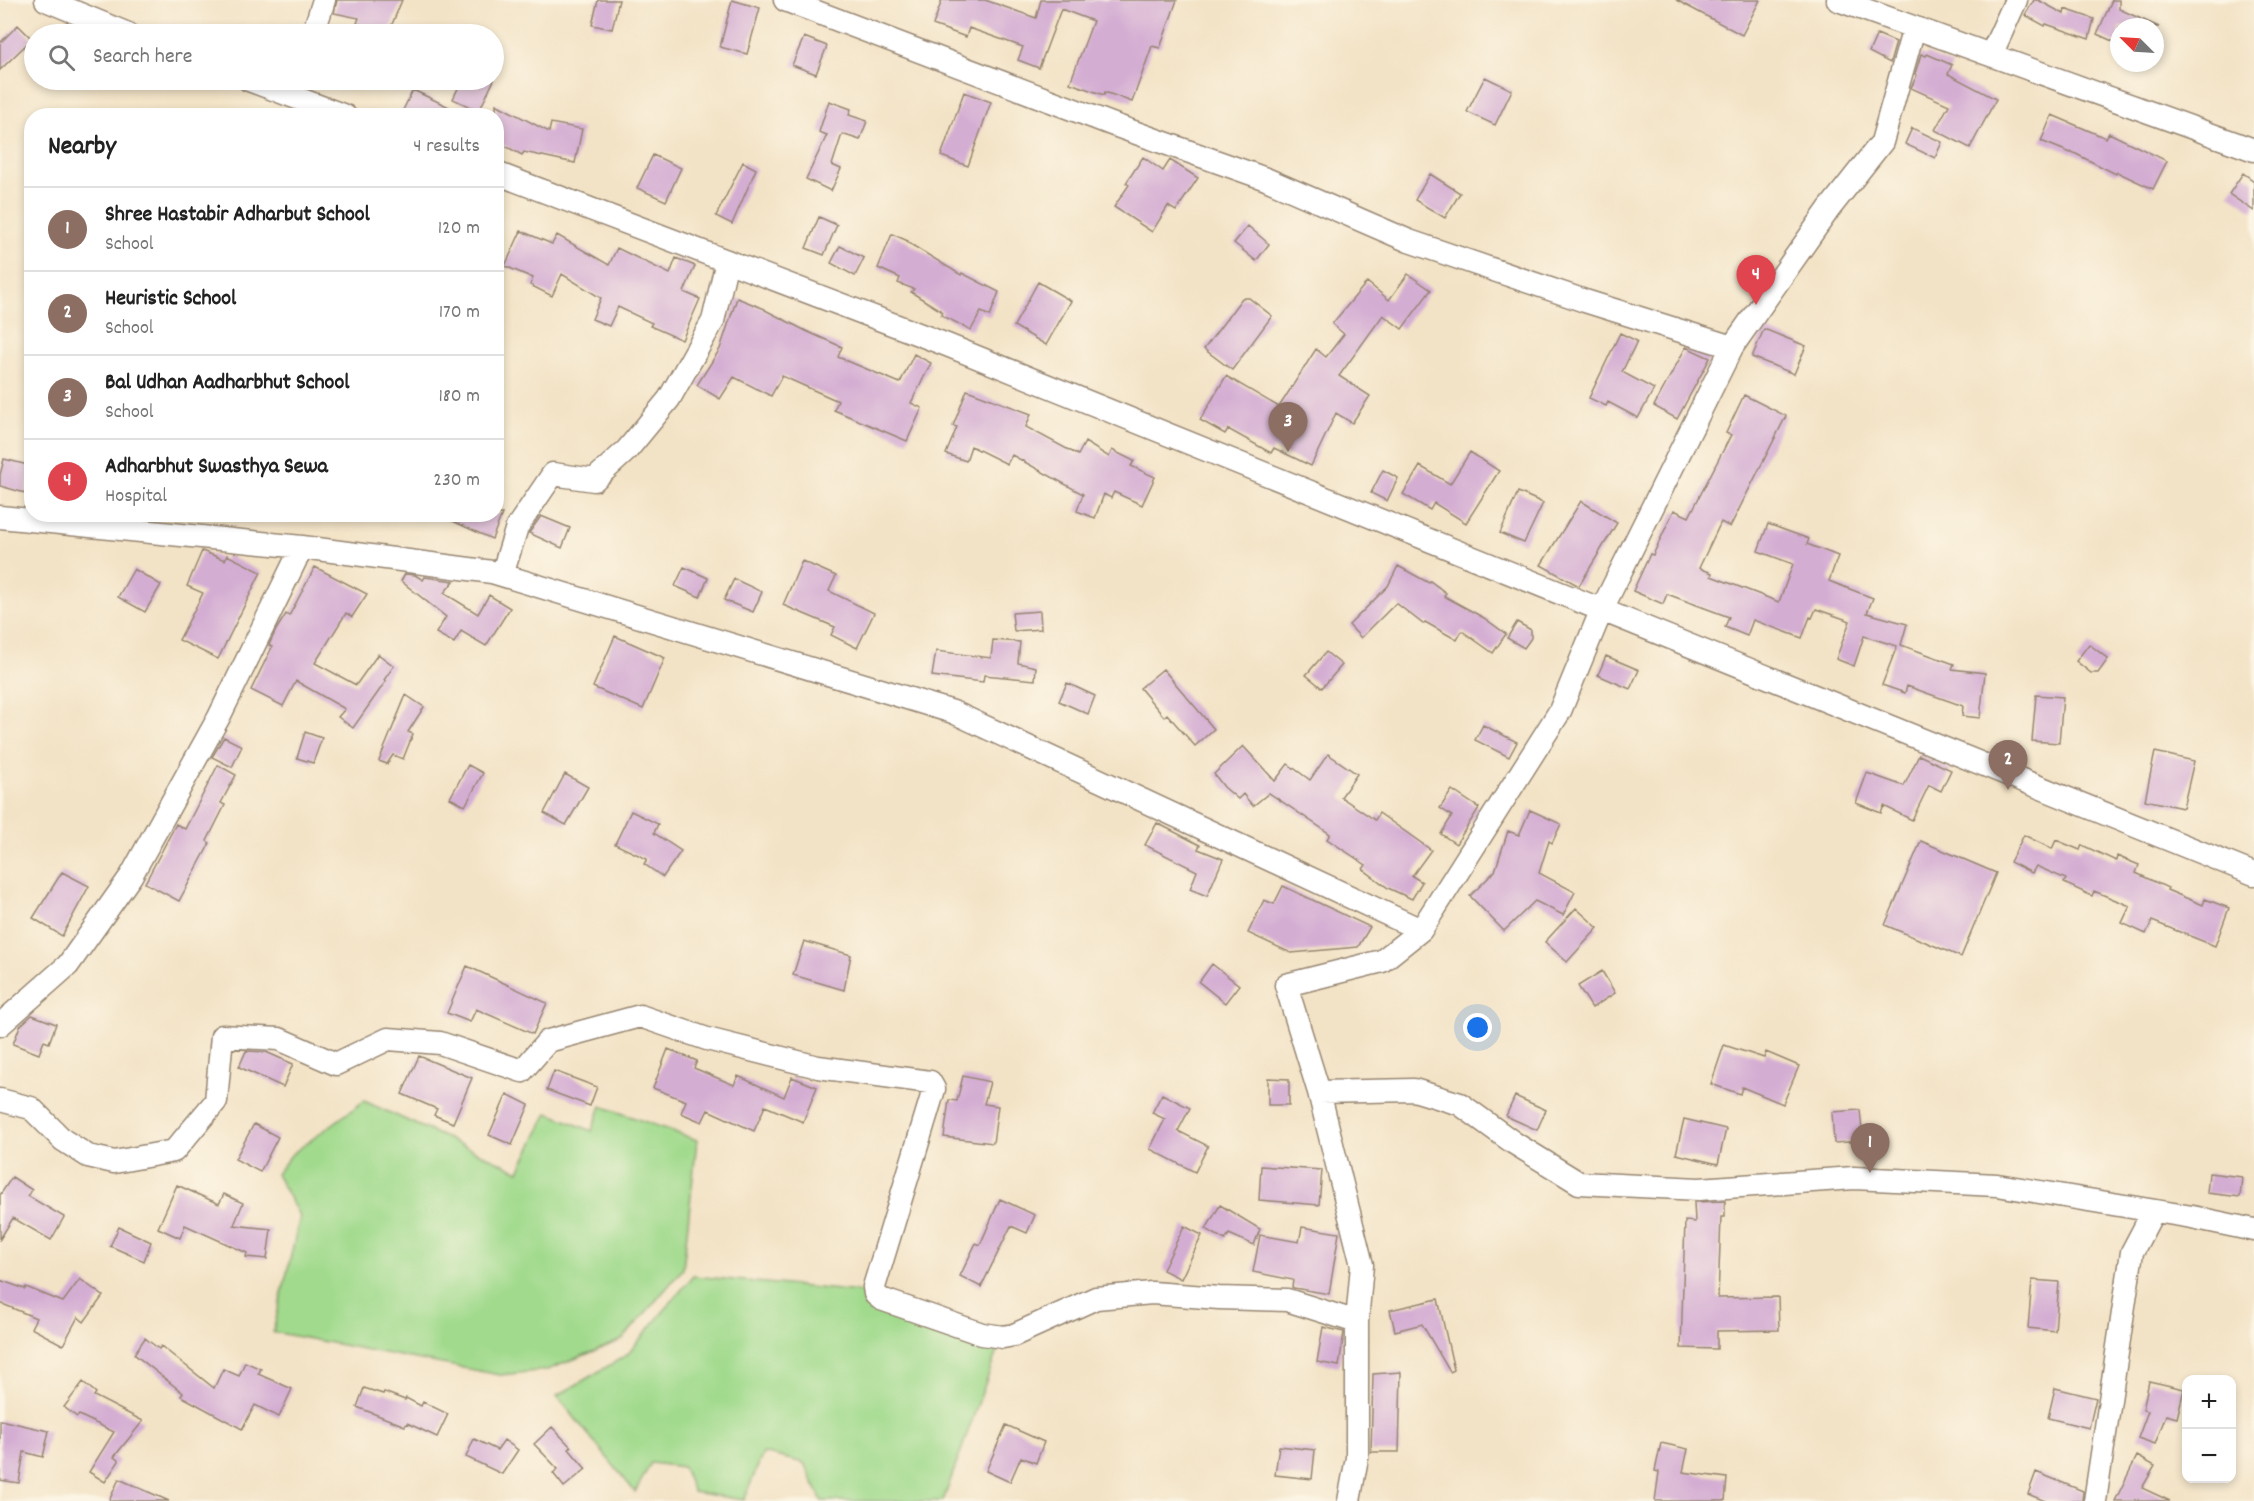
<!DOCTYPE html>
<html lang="en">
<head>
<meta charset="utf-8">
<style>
	:root { --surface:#fff; --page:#f6f6f6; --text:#222; --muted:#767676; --line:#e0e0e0; --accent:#1f6fb2 }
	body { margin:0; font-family:Dekko,sans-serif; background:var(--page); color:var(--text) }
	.controls { position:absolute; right:18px; bottom:18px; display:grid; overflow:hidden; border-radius:12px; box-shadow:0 3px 9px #0003 }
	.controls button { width:54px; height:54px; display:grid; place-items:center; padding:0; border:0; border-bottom:2px solid var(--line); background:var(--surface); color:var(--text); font:30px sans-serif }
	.compass { position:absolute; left:2110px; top:18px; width:54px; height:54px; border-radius:50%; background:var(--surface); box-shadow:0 3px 9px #0003; rotate:294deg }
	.you { position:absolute; left:1478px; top:1028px; width:21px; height:21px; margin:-15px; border:4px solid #fff; border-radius:50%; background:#1a73e8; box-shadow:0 0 0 9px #1a73e833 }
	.badge { display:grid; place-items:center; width:39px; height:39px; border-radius:50%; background:var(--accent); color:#fff; font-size:20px; font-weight:700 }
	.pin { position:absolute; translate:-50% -50px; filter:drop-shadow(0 2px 3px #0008) }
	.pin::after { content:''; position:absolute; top:32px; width:21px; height:18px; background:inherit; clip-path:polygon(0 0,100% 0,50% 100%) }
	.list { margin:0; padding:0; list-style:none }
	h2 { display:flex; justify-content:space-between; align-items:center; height:78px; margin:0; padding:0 24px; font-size:26px }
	h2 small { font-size:20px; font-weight:400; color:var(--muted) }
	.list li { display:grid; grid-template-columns:39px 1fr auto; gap:18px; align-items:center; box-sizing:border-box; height:84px; padding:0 24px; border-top:2px solid var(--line) }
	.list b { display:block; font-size:22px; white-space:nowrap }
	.list p { margin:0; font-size:20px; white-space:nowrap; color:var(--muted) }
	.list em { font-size:20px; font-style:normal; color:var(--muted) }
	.icon { flex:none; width:33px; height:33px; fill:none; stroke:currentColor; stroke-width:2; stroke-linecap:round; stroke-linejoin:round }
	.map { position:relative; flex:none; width:2254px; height:1501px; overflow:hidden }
	.search { position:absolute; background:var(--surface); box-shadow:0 3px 9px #0003; left:24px; top:24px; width:480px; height:66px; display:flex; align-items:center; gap:15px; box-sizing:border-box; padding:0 21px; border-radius:33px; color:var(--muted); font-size:22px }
	.panel { position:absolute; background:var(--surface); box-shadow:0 3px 9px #0003; left:24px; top:108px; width:480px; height:414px; border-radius:24px }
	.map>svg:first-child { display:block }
</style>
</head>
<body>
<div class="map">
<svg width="2254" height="1501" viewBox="0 0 2254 1501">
	<rect width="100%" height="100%" fill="#fcf5e5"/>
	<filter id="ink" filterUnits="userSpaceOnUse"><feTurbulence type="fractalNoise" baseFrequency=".0167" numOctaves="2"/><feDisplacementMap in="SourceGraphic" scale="12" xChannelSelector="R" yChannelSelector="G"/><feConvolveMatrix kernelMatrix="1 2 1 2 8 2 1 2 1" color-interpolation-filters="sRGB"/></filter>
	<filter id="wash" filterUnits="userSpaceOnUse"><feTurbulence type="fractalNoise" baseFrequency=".008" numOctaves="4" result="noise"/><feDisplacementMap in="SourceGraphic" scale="24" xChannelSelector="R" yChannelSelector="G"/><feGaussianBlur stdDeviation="1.35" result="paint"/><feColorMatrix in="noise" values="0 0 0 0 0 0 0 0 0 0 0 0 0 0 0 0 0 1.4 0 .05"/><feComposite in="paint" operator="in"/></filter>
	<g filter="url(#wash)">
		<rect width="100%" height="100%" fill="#f3e3c6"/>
		<!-- green -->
		<path fill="#a1da8d" stroke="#6e8256" stroke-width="1.5" d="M364 1101 519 1171 548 1113 592 1131 601 1106 697 1140 683 1269 622 1340 547 1370 500 1375 273 1332 300 1217 276 1174 292 1154Z
			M693 1276 860 1292 877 1307 998 1348 943 1501H822L804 1463 763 1453 744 1500 693 1492 683 1467 651 1463 635 1492 557 1396 627 1355Z"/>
		<g id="blocks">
			<!-- building -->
			<path fill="#d4add3" d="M337 0H402L388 34 357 23 359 18 334 13Z
				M598 0H619L612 29 592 25Z
				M732 0 760 8 747 54 720 47Z
				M942 0H985L1036 18 1041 0H1177L1160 48 1152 46 1132 102 1105 92 1104 95 1070 83 1093 21 1061 9 1039 68 1018 60 1023 47 969 28 966 37 933 25Z
				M1676 0H1760L1742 35Z
				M2034 0H2038L2064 14 2065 9 2094 19 2089 39 2046 24 2045 26 2025 15Z
				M2112 0H2119V9L2159 27H2119V44L2097 34Z
				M18 25 32 39 0 70V43Z
				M1877 34 1896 42 1890 63 1869 52Z
				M804 37 827 46 816 74 792 65Z
				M1921 54 1926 56 1927 54 1952 65 1948 74 1996 99 1970 148 1935 130 1949 105 1911 88 1917 75 1915 74Z
				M1485 77 1512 90 1495 125 1467 112Z
				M462 80H494L479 111 453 99Z
				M413 90 468 116H400Z
				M964 92 991 102 968 166 941 156Z
				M829 101 851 109 849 115 867 121 860 140 842 134 832 165 841 169 831 191 806 179 827 135 819 132Z
				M496 104 549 132 551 123 582 129 575 163 524 152 522 155 496 141Z
				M2052 115 2106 138 2109 133 2167 161 2153 189 2117 172 2116 174 2072 152 2071 153 2041 141Z
				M1912 128 1942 142 1935 158 1905 144Z
				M653 155 681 168 666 201 637 188Z
				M1143 157 1163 171 1170 160 1198 178 1176 211 1168 206 1152 232 1114 207 1129 185 1126 183Z
				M743 162 756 169 732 224 716 216Z
				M2243 173 2254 181V211L2229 194Z
				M1430 174 1460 193 1445 218 1415 200Z
				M819 217 837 225 824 255 806 248Z
				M1248 226 1269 244 1256 261 1234 243Z
				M521 231 552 244 557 235 609 265 617 248 670 274 676 258 695 266 684 292 700 299 682 340 650 326 652 323 618 307 609 326 592 319 601 298 562 274 552 296 530 285 533 278 505 266Z
				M892 234 908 241 907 242 961 275 962 273 999 292 990 316 981 312 971 330 941 315 943 312 911 292 914 289 898 283 900 278 878 268Z
				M840 246 864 258 855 276 831 263Z
				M1408 274 1431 290 1402 329 1383 315 1339 376 1370 396 1352 423 1336 413 1311 466 1274 448 1271 453 1228 429 1225 434 1200 420 1226 376 1279 407 1316 349 1326 357 1344 334 1332 324 1367 282 1389 300Z
				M1038 282 1071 301 1046 345 1014 326Z
				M737 298 765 309V310L806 331 842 347 838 357 900 383 914 354 931 363 911 403 922 408 907 441 834 410 838 401 782 376 771 396 734 377 720 399 697 385 720 349Z
				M1242 298H1249L1272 316 1232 370 1204 349Z
				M1764 329 1806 346 1794 374 1752 357Z
				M1620 333 1637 341 1622 372 1654 389 1638 418 1608 402 1606 406 1589 398Z
				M1686 347 1710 358 1677 419 1654 406Z
				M967 390 1031 414 1026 427 1078 455 1085 442 1109 457 1112 450 1134 461 1131 466 1155 477 1142 505 1114 492 1111 498 1104 494 1095 518 1077 511 1083 494 1012 455 1007 464 971 446 966 461 946 454 957 427 953 426Z
				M1744 395 1786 416 1730 527 1721 522 1699 568 1712 573 1711 576 1779 602 1793 564 1758 551 1768 524 1809 539 1807 544 1838 556 1829 581 1873 598 1867 613 1907 624 1901 645 1954 664 1952 669 1985 673 1980 718 1962 716 1963 706 1907 686 1905 693 1882 685 1897 646 1864 636 1854 666 1836 659 1850 621 1816 609 1812 618 1810 617 1802 638 1753 620 1747 636 1725 627 1729 617 1667 594 1663 604 1633 591 1650 554 1653 555 1674 510 1689 517 1731 435 1726 433Z
				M1470 452 1499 471 1466 523 1434 503 1430 510 1403 494 1420 466 1450 484Z
				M4 459 32 466 25 493 0 486V475Z
				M1383 470 1398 478 1387 501 1371 493Z
				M1518 492 1543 503 1524 543 1500 533Z
				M1581 501 1617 523 1579 586 1541 565Z
				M437 514H502L492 539Z
				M541 516 570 528 562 548 529 533Z
				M202 551 225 560 227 555 261 572 218 659 179 640 203 593 187 586Z
				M802 561 836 576 829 591 874 613 857 648 831 635 835 627 783 605Z
				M1398 566 1429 583 1430 581 1446 593 1444 596 1484 618 1506 634 1493 653 1462 631 1457 640 1425 622 1423 624 1396 603 1361 638 1349 625 1388 586Z
				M315 567 367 594 352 617 346 613 315 663 356 685 378 654 394 666 384 680 386 681 353 728 338 717 345 709 296 681 283 706 251 690 272 647 269 645 276 630 286 614 289 616Z
				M684 567 708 578 700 597 675 586Z
				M134 569 161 585 145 612 118 597Z
				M405 574 415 575 423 580 425 577 454 581 444 593 478 614 489 595 510 608 486 646 461 631 454 643 436 633 446 617 401 581Z
				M734 579 762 592 753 612 724 600Z
				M1040 611 1041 629 1014 631 1012 613Z
				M1517 622 1531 630V638L1524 648 1507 638Z
				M615 636 665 658 643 709 593 687Z
				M993 640 1020 642 1018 663 1036 667 1035 680 984 675 983 682 932 676 936 651 991 658Z
				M2089 644 2108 659 2098 673H2091L2076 661Z
				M1326 652 1342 665 1322 688 1306 675Z
				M1606 656 1639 670 1630 689 1598 675Z
				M1163 669 1214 729 1195 746 1167 714 1164 717 1140 688Z
				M1067 683 1095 696 1088 714 1059 701Z
				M406 695 424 707 408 732 413 734 403 759 393 755 387 764 379 761Z
				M2036 695 2063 697 2059 743 2032 741Z
				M1483 725 1517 742 1509 757 1475 740Z
				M305 732 322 738 313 763 297 758Z
				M224 737 242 746 232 767 212 757Z
				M1243 746 1275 781 1288 764 1310 780 1328 754 1357 774 1341 797 1375 820 1379 813 1431 850 1412 876 1422 882 1412 899 1388 888 1363 869 1366 865 1327 839 1330 834 1269 793 1253 806 1243 794 1238 799 1224 787 1214 774Z
				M2155 752 2194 761 2183 808 2145 800Z
				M1919 755 1951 770 1941 791 1929 785 1912 820 1884 806 1881 813 1856 803 1867 773 1904 786Z
				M218 765 236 775 221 803 225 805 207 841 210 843 179 901 145 883 176 824 185 829Z
				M468 765 483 773 465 806 450 798Z
				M565 774 588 787 566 825 544 813Z
				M1452 790 1479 808 1456 844 1441 834 1452 816 1440 808Z
				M1530 810 1561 824 1552 843 1549 841 1539 873 1575 892 1563 915 1535 901 1504 931 1470 896 1495 871 1508 831 1519 835Z
				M631 811 658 824 654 833 681 851 663 877 644 864 647 859 615 844Z
				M1157 823 1200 845 1198 849 1223 859 1207 896 1190 889 1197 871 1145 845Z
				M2024 835 2052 849 2056 840 2080 850 2082 845 2116 861 2117 856 2139 865 2136 873 2168 888 2167 890 2203 905 2205 899 2229 908 2215 946 2152 921 2146 934 2122 923 2130 906 2094 891 2092 896 2064 883 2066 879 2036 866 2032 873 2010 862Z
				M1921 841 1996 873 1961 957 1885 925Z
				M62 872 89 886 62 936 33 918Z
				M1283 886 1370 927 1358 947 1291 953 1248 933 1264 900 1274 904Z
				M1576 908 1598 928 1567 962 1545 942Z
				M804 941 851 955 844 990 793 975Z
				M1212 964 1239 985 1225 1003 1199 982Z
				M467 966 547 1003 533 1034 476 1009 470 1022 447 1013Z
				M1602 971 1615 993 1592 1008 1578 986Z
				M32 1015 56 1024 49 1043 44 1041 39 1054 13 1044 20 1026Z
				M1724 1045 1764 1058 1766 1052 1799 1066 1783 1104 1742 1087 1740 1094 1711 1084Z
				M668 1049 697 1061 694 1068 734 1085 738 1076 784 1097 792 1077 817 1087 803 1122 765 1106 754 1131 708 1110 702 1122 681 1113 686 1101 653 1088Z
				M246 1051 266 1052 293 1064 283 1087 239 1067Z
				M419 1056 472 1078 453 1123 434 1115 437 1109 402 1094Z
				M554 1071 597 1087 590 1106 547 1090Z
				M963 1076 990 1082 984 1104 998 1106 993 1143 944 1137 949 1100 957 1101Z
				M1268 1078 1289 1079V1105H1268Z
				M507 1094 529 1105 512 1145 489 1135Z
				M1162 1094 1190 1108 1178 1131 1208 1146 1195 1172 1150 1149 1165 1119 1152 1113Z
				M1515 1096 1546 1110 1537 1130 1506 1116Z
				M1860 1110 1863 1141 1834 1143 1832 1112Z
				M1684 1119 1726 1129 1718 1164 1676 1154Z
				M254 1124 278 1137 260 1172 235 1159Z
				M1261 1166 1322 1170 1319 1205 1259 1200Z
				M2209 1173 2242 1177 2240 1197 2207 1193Z
				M12 1177 32 1190 28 1196 64 1217 51 1240 13 1218 0 1239V1195Z
				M177 1185 219 1204 224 1194 243 1203 234 1225 271 1229 267 1259 246 1257 247 1253 185 1225 180 1238 158 1228Z
				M1000 1199 1035 1215 1027 1233 1011 1226 981 1287 960 1276 976 1243 980 1245Z
				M1725 1201V1217H1721L1718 1298 1778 1297 1779 1330 1717 1331V1349L1681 1348 1685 1221 1695 1222 1694 1202Z
				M1220 1205 1260 1229 1254 1245 1229 1234 1225 1240 1206 1229Z
				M1184 1226 1202 1235 1181 1279 1163 1270Z
				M119 1227 151 1242 144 1261 110 1246Z
				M1302 1227 1339 1233 1329 1294 1294 1288 1292 1287 1293 1280 1253 1272 1260 1235 1299 1242Z
				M80 1279 103 1296 84 1322 78 1317 63 1345 31 1328 36 1318 0 1303V1280L25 1289 26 1287 63 1302Z
				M2032 1280 2059 1282 2055 1331 2028 1328Z
				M1438 1299 1454 1370 1450 1372 1422 1324 1395 1331 1390 1310Z
				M1323 1327 1344 1332 1339 1366 1317 1362Z
				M145 1338 159 1349 161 1346 214 1388 223 1369 239 1376 245 1362 261 1369 258 1374 292 1389 279 1417 255 1405 242 1429 181 1396 183 1393 134 1354Z
				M1401 1372 1399 1452H1371L1373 1374Z
				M2149 1381 2184 1389 2177 1418 2166 1415 2155 1444 2138 1438 2148 1411 2143 1410Z
				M83 1382 96 1393 94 1396 143 1421 114 1457 119 1461 105 1482 89 1472 114 1432 79 1415 77 1417 64 1407Z
				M364 1388 383 1394 384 1392 405 1400 406 1398 421 1406 423 1402 448 1414 437 1437 407 1423 405 1426 357 1407Z
				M2055 1388 2096 1398 2089 1428 2048 1418Z
				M0 1420 49 1431 43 1457 24 1452 19 1483 0 1480Z
				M1006 1425 1044 1442 1036 1463 1021 1457 1010 1482 986 1471Z
				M552 1427 571 1447 569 1449 586 1469 564 1487 553 1473 558 1469 534 1444Z
				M474 1439 497 1450 504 1440 518 1450 502 1474 466 1457Z
				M1661 1443 1688 1449 1683 1472 1727 1478 1725 1501H1655L1659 1472 1655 1471Z
				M1279 1446 1315 1450 1312 1479 1275 1475Z
				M2137 1456 2155 1466 2142 1488 2170 1501H2115Z
				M2036 1472 2083 1491 2082 1501H2045L2028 1494Z
				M119 1479 169 1501H109Z"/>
		</g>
	</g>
	<g filter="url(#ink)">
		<use href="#blocks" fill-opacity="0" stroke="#978672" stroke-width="1.5"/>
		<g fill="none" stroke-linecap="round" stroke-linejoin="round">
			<!-- minor casing -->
			<g stroke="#978672" stroke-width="25">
				<path id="minor" d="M46 0 128 34
					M785 0 1114 125 1266 179 1409 241 1585 301 1732 347
					M1838 0 2254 150
					M313 34 324 0
					M1991 55 2016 0
					M249 80 345 116
					M496 173 947 345 2254 874
					M0 517 302 547 492 572 953 712 1421 930
					M502 575 517 527 553 474 594 480 627 450 669 399 713 321 727 261
					M0 1025 68 965 131 876 219 717 302 547
					M1319 1092 1414 1090 1460 1104 1514 1143 1579 1183 1699 1189 1854 1178 1997 1185 2192 1217 2254 1230
					M0 1100 31 1108 63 1140 88 1156 114 1162 174 1151 216 1101 222 1036 279 1039 336 1064 388 1039 440 1043 522 1071 548 1041 640 1016 707 1039 818 1067 930 1082 934 1089 932 1096 874 1287 875 1294 881 1299 982 1334 1003 1337 1014 1335 1096 1298 1152 1293 1219 1298 1287 1300 1357 1322
					M1349 1501 1357 1458V1322L1362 1265 1319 1092 1286 985 1382 961 1421 930 1560 711 1602 609 1732 347 1829 209 1882 142 1914 28
					M2095 1501 2132 1252 2153 1212"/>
			</g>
			<!-- minor -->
			<use href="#minor" stroke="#fff" stroke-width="22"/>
		</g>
	</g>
</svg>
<div class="controls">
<button>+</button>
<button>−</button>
</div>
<svg class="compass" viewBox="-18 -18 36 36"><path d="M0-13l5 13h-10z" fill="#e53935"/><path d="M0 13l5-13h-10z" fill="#767676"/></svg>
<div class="you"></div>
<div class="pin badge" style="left:1870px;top:1173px;background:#8d6e63">1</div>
<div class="pin badge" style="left:2008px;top:790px;background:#8d6e63">2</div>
<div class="pin badge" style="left:1288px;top:452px;background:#8d6e63">3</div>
<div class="pin badge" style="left:1756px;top:305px;background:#e0444e">4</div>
<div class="search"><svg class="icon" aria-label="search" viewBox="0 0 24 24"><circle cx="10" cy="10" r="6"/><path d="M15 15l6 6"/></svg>Search here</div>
<section class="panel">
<h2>Nearby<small>4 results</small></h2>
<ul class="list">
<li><span class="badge" style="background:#8d6e63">1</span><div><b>Shree Hastabir Adharbut School</b><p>School</p></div><em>120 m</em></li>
<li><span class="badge" style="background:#8d6e63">2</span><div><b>Heuristic School</b><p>School</p></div><em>170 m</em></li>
<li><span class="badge" style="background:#8d6e63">3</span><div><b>Bal Udhan Aadharbhut School</b><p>School</p></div><em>180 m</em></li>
<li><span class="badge" style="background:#e0444e">4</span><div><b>Adharbhut Swasthya Sewa</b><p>Hospital</p></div><em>230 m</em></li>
</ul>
</section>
</div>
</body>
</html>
